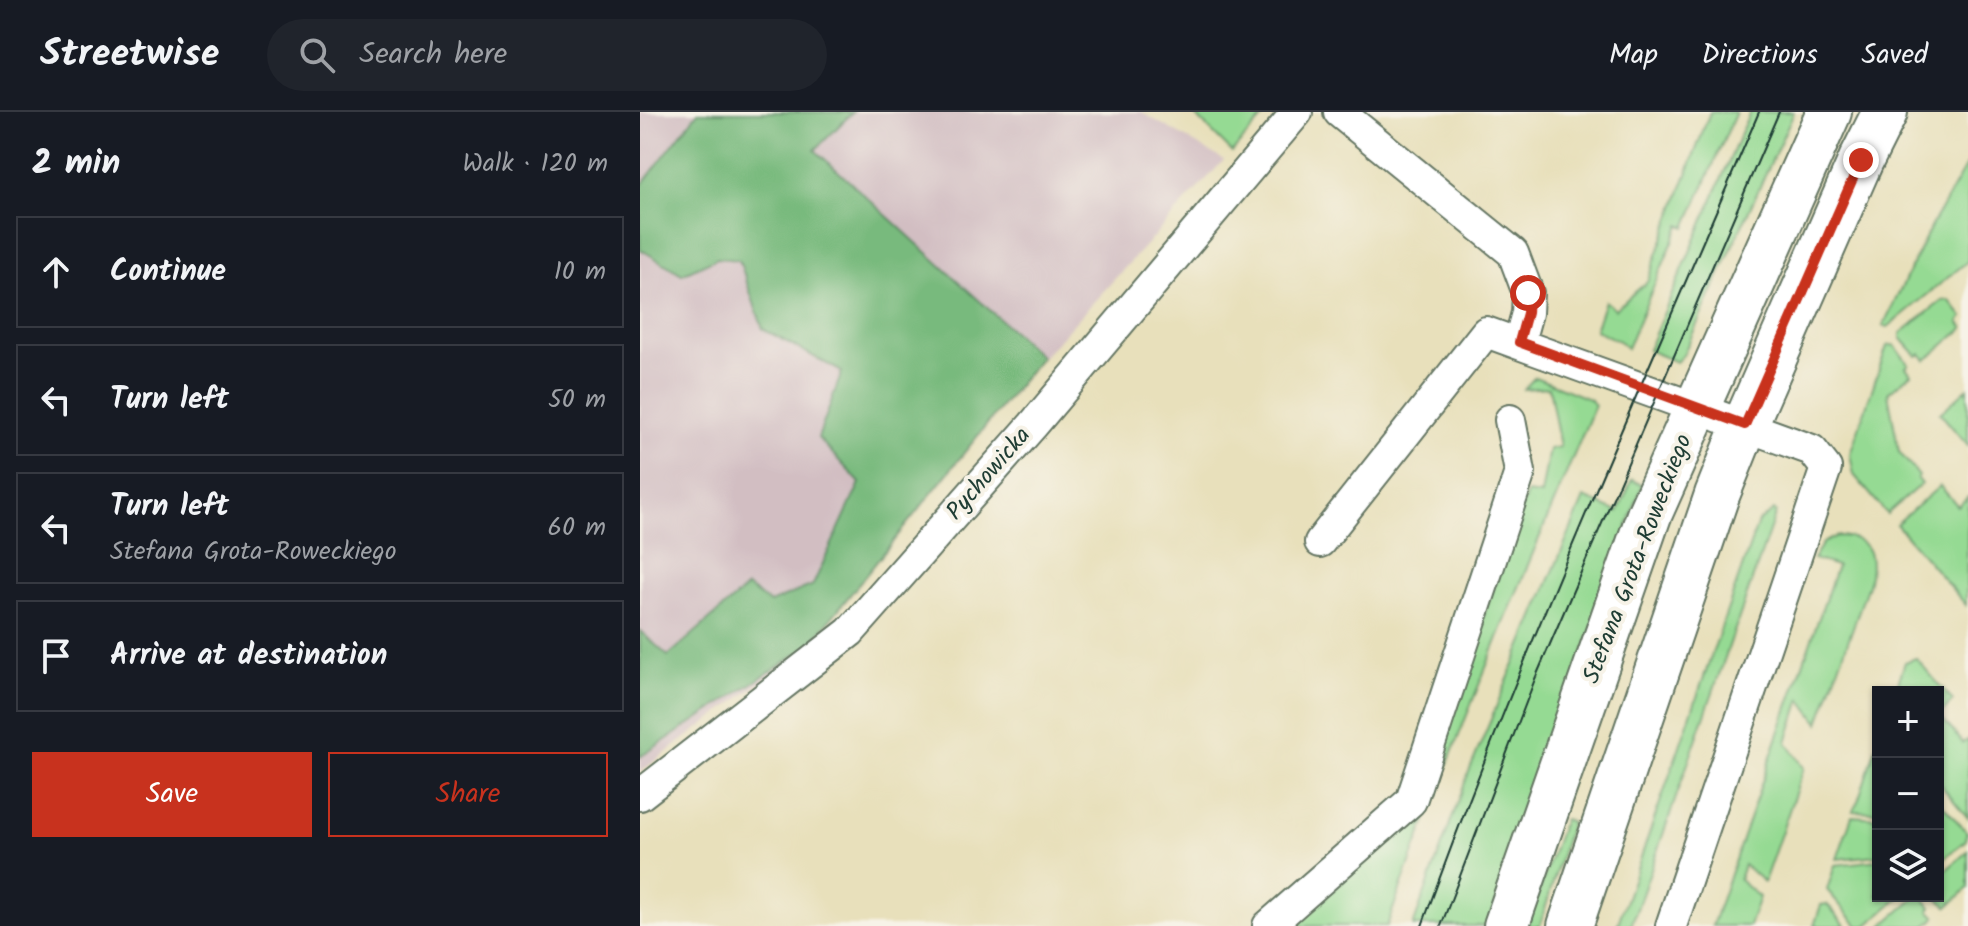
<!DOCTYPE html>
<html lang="en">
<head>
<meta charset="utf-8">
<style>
	:root { --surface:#171b24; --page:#20242c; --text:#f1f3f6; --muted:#9ea1a6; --line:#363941; --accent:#c8321e }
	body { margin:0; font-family:Kalam,sans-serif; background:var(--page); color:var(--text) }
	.controls { position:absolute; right:24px; bottom:24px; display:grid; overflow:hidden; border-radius:0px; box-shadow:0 2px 6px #0004 }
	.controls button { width:72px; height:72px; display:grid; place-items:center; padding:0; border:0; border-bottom:2px solid var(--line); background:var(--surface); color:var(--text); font:40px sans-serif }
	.stop { position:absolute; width:24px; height:24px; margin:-18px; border:6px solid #c8321e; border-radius:50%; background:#fff }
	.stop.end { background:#c8321e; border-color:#fff; box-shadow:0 2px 8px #0008 }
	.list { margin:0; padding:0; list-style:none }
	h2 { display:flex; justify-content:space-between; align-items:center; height:104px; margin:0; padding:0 32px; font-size:34px }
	h2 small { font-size:26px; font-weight:400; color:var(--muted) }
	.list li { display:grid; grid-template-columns:52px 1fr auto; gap:24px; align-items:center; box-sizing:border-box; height:112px; margin:0 16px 16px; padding:0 16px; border:2px solid var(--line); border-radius:0px }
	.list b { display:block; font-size:30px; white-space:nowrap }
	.list p { margin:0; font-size:26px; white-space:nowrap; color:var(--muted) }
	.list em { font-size:26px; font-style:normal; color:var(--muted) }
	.actions { display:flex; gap:16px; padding:24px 32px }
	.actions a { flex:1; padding:18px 0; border:2px solid var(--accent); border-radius:0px; text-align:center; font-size:28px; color:var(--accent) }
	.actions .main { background:var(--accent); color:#fff }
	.icon { flex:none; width:44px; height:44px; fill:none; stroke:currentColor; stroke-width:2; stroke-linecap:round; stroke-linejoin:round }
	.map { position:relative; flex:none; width:1328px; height:814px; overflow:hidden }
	header { display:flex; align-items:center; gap:48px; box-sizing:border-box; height:112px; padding:0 40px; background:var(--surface); border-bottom:2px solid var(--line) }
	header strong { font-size:38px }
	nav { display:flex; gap:44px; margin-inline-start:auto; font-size:28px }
	.search { width:560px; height:72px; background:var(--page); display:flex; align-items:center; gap:20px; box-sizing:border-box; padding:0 28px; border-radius:44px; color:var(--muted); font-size:30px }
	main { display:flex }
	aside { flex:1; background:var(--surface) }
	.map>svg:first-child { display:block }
</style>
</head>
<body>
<header>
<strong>Streetwise</strong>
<div class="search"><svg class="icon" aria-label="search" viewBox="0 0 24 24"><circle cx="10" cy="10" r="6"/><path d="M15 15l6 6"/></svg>Search here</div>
<nav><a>Map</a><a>Directions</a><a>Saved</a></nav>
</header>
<main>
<aside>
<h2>2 min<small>Walk · 120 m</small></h2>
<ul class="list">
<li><svg class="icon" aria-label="ahead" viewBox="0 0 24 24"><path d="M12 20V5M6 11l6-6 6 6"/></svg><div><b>Continue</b></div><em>10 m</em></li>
<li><svg class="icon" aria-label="left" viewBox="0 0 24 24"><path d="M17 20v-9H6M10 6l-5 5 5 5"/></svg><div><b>Turn left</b></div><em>50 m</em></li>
<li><svg class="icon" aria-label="left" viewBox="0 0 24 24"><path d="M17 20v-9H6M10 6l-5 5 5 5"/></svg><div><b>Turn left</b><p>Stefana Grota-Roweckiego</p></div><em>60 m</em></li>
<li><svg class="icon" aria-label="arrive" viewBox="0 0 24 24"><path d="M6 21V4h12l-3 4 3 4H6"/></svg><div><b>Arrive at destination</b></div></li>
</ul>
<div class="actions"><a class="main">Save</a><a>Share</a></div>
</aside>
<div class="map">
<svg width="1328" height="814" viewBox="0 0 1328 814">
	<rect width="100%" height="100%" fill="#f7f3e8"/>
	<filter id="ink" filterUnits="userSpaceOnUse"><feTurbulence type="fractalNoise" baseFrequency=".0125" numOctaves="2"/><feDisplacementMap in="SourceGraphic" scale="16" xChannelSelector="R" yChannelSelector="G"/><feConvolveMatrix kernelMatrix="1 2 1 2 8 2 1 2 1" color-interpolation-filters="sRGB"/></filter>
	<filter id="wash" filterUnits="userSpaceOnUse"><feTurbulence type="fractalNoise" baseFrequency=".006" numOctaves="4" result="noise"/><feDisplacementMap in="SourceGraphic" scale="32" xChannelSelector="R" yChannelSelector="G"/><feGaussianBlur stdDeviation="1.8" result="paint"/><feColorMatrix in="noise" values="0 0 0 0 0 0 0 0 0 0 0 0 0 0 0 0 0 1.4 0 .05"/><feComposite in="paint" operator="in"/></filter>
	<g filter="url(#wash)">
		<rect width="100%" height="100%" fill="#e8e0bb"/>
		<!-- industrial -->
		<path fill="#d2bec2" d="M0 0H501L584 48 402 246 170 534 0 660Z"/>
		<!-- green -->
		<path fill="#95da93" stroke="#5a8c64" stroke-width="2" d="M552 0H628L592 40Z
			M1070 0H1096L1046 115 1040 113 987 236 979 229 955 218 965 189 975 197 1007 170Z
			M1110 0H1154L1043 243 1036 250 1008 238Z
			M1328 50V149L1248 215 1243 214 1291 114Z
			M1309 188 1323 205 1319 210 1324 216 1286 248 1281 242 1277 244 1261 226V221L1302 189Z
			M1254 233 1269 252 1266 255 1271 262 1248 281 1259 340 1279 364 1277 367 1281 372 1247 402 1214 363 1210 342 1247 234Z
			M895 265 949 287 955 293C882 466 810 638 747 814H656L654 812 772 707 887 381 901 383 909 337 920 335 909 275 884 277Z
			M1328 276V334L1300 301Z
			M992 368 1002 373 848 814H773L828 662 944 386 978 400Z
			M1300 374 1318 394 1328 385 1326 493 1256 412Z
			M1134 398 1136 400 991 814H977L1118 410Z
			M1197 424C1231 424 1235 445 1228 473L1179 611 1161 587 1147 630 1164 656 1124 770 1104 753 1099 768 1119 785 1109 814H1072L1197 454 1173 447 1183 431Z
			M1276 546 1313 589 1299 603 1323 631 1328 627V706L1298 670V580H1255L1265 550Z
			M1238 629V700L1213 699 1218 689Z
			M1298 688 1327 720 1326 728 1298 751Z
			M1212 704 1238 706V743L1197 747Z
			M924 707 931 710 900 814H887Z
			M1328 739V776L1308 795 1295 784H1298V765Z
			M1238 748V784H1261L1226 814H1218L1187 778 1195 753Z
			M1277 784H1282L1291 795 1289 798 1296 805 1286 814H1242Z
			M1187 792 1206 814H1174L1181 793Z"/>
		<!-- forest -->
		<path fill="#78ba7d" stroke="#4c7c58" stroke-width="2" d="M58 0H213L175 38 401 245 169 534 0 645V519L28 544 107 475 130 491 173 473 220 371 178 326 202 260 123 217 99 148 77 146 42 162 0 137V75Z"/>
	</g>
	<g filter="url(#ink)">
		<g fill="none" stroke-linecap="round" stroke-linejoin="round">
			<!-- street casing -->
			<g stroke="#657663" stroke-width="34">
				<path id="street" d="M699 0 873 141 888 181 887 201 879 230
					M680 430 846 220 1172 338 1186 356 1031 814
					M0 683 210 520 393 313 657 0
					M628 814 771 689 880 360 870 308"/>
			</g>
			<!-- secondary casing -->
			<g stroke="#657663" stroke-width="48">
				<path id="secondary" d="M866 814 1009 403 1189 0
					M930 814 1077 383 1105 313 1221 48 1245 0"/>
			</g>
			<!-- street -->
			<use href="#street" stroke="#fff" stroke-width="30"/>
			<!-- secondary -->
			<use href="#secondary" stroke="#fff" stroke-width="44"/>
			<!-- tram -->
			<path stroke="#1f3d34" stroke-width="2" d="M782 814C882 538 1003 270 1119 0
				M801 814 895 567 1139 0"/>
		</g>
	</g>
	<g fill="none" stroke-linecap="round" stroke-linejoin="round" filter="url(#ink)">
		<!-- route -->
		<path stroke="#c8321e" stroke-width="10" d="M888 181 887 201 879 230 1105 313 1221 48"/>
	</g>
	<g text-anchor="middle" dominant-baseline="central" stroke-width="8" stroke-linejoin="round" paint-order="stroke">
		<!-- street labels -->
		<g font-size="24" fill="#1f3d34" stroke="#f7f3e8">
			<text transform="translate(349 362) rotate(-49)">Pychowicka</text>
			<text transform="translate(998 447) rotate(-69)">Stefana Grota-Roweckiego</text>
		</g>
	</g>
</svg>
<div class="controls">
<button>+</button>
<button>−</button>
<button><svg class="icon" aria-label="layers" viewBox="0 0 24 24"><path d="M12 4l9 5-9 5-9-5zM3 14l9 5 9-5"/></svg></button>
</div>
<div class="stop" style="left:888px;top:181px"></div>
<div class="stop end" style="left:1221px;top:48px"></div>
</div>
</main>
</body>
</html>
